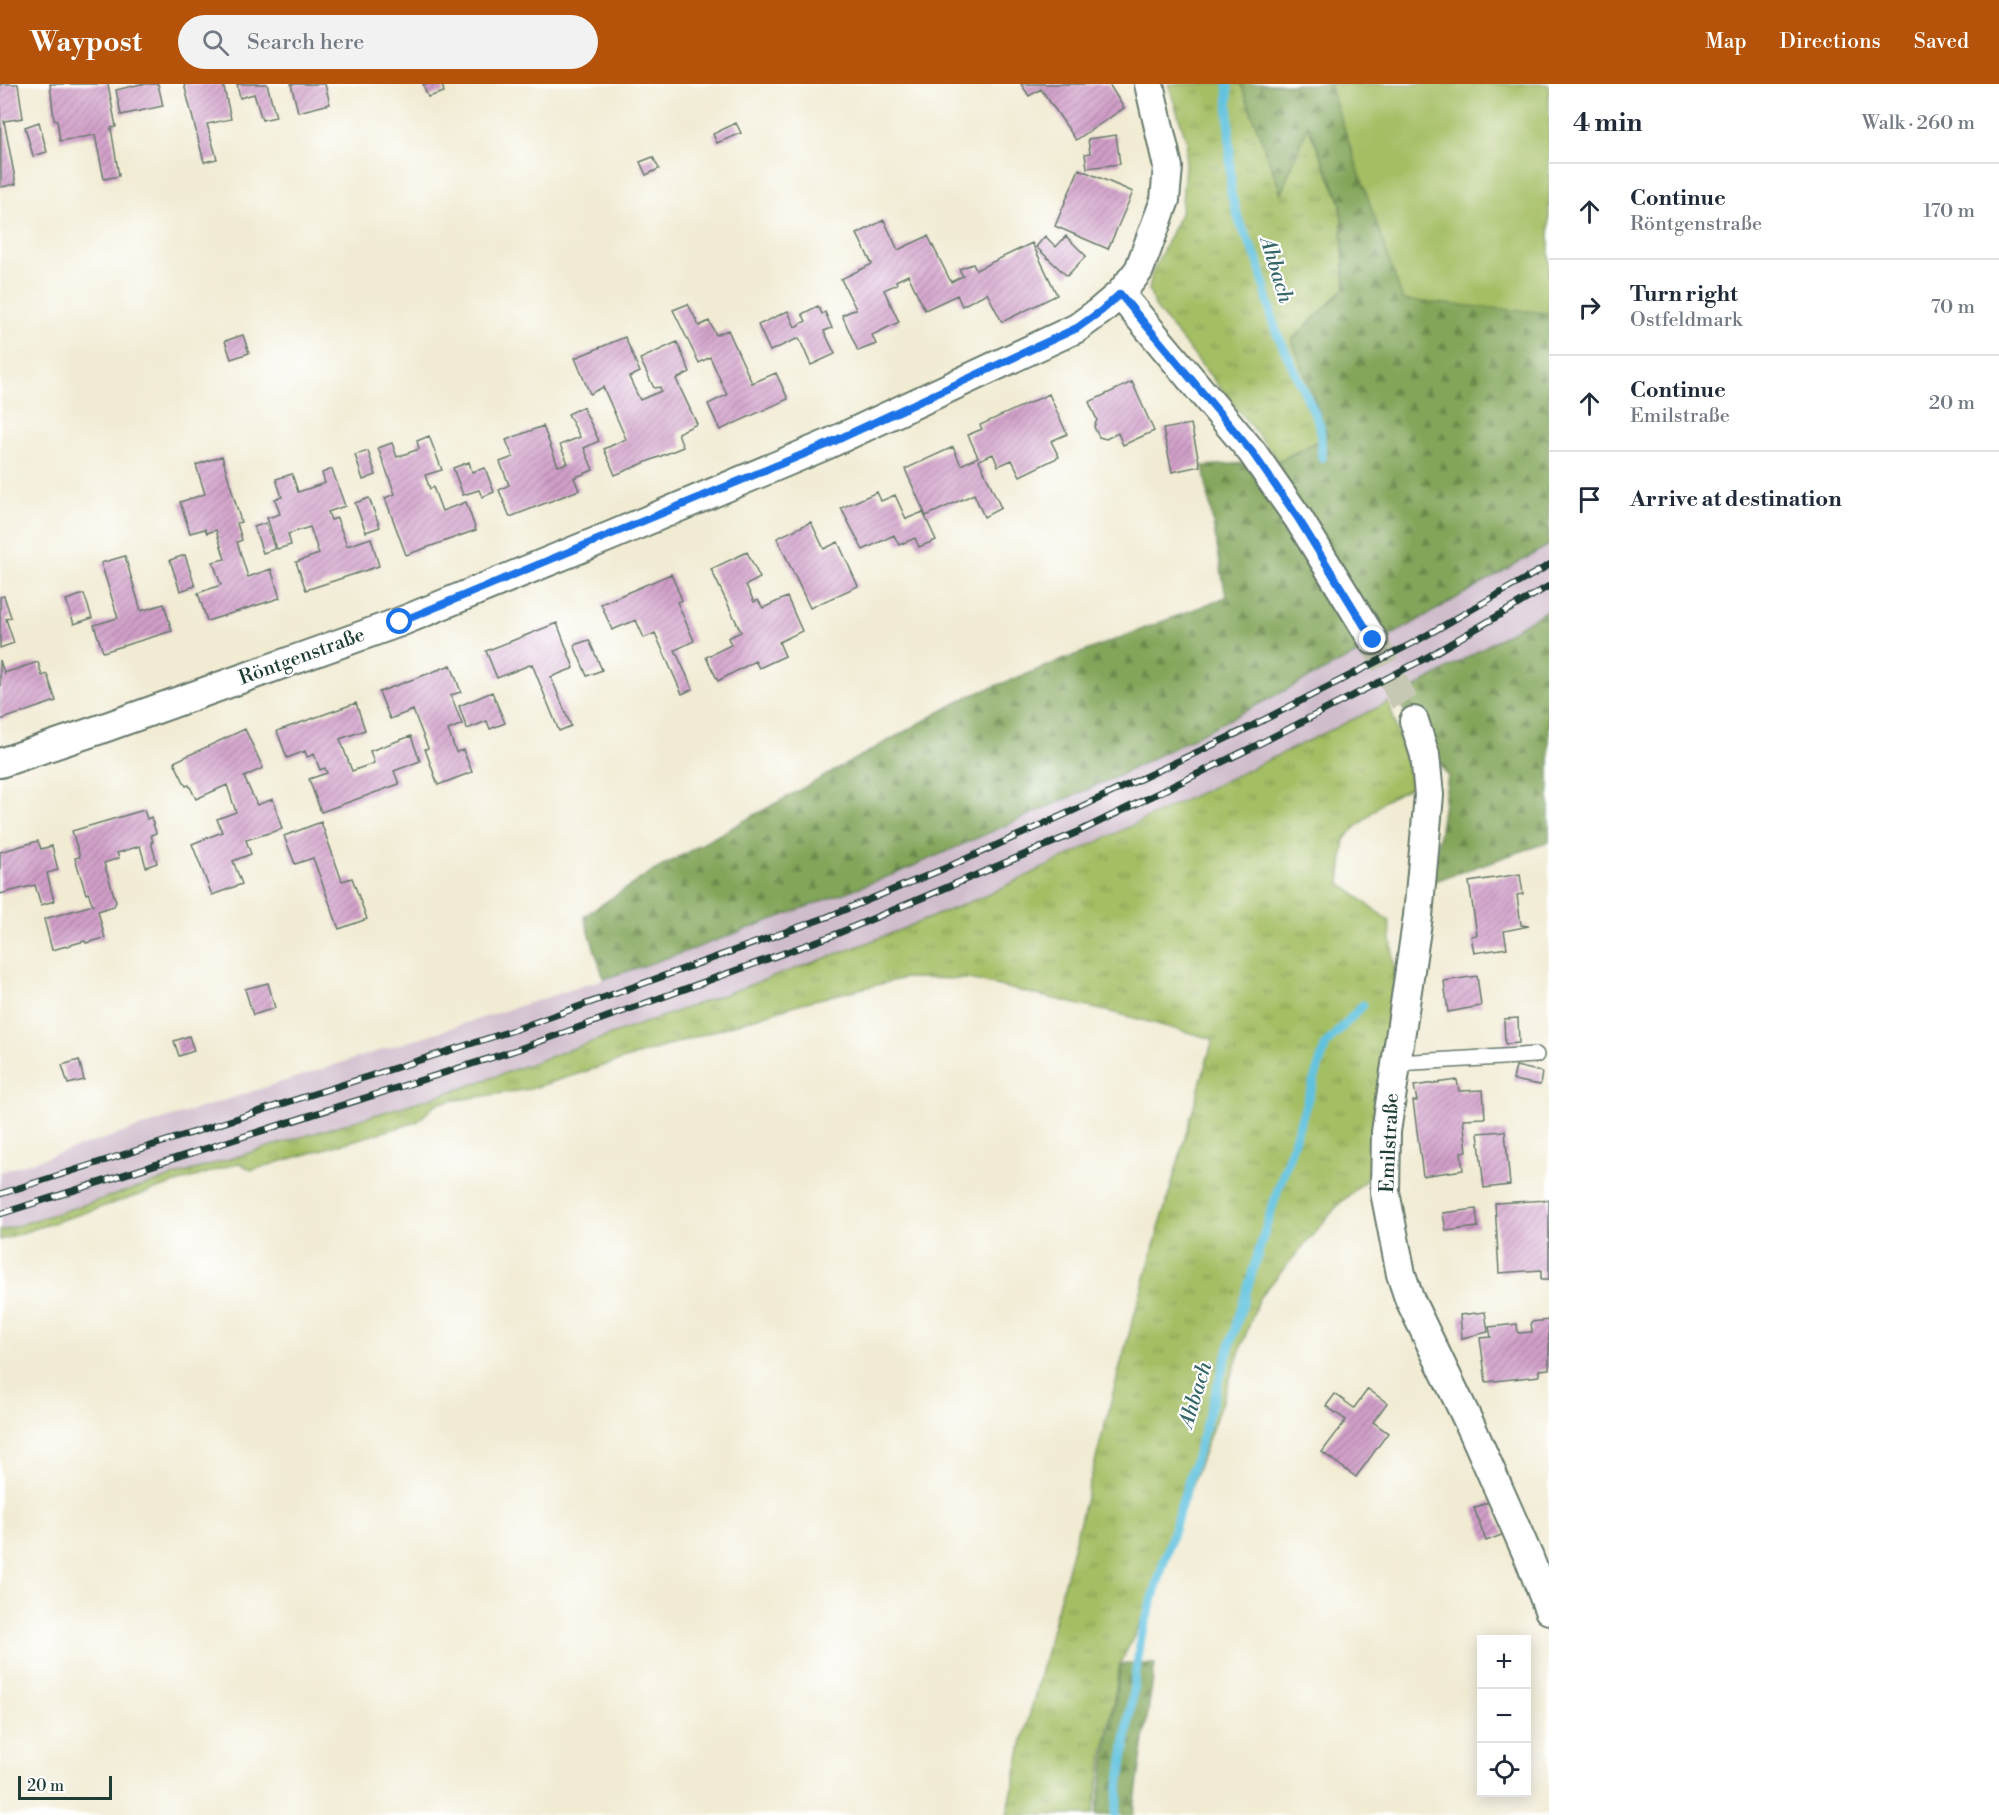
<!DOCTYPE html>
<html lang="en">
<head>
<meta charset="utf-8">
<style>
	:root { --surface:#fff; --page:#f2f2f3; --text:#1f2937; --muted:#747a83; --line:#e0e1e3; --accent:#b45309 }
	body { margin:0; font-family:"Libre Bodoni",serif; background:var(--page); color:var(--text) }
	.controls { position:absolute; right:18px; bottom:18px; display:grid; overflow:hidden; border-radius:0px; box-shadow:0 3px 15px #0003 }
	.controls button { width:54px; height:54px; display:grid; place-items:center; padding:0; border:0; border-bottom:2px solid var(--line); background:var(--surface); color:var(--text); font:30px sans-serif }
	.scale { position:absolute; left:18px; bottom:15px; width:94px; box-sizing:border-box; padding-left:6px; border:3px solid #1f3d34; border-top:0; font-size:16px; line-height:21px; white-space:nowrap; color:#1f3d34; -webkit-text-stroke:4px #fff; paint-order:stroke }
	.stop { position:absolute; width:18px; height:18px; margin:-14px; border:4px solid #1a73e8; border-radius:50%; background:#fff }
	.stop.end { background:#1a73e8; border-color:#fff; box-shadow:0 2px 6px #0008 }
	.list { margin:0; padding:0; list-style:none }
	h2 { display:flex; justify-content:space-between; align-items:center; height:78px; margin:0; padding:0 24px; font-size:26px }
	h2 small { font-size:20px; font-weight:400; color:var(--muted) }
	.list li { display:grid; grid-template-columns:39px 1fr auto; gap:18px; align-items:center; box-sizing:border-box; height:96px; padding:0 24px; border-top:2px solid var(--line) }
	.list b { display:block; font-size:22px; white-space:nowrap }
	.list p { margin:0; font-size:20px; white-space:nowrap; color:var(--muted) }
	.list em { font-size:20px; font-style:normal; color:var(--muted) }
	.icon { flex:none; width:33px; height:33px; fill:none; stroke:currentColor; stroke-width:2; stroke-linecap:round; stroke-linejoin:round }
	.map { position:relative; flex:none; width:1549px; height:1731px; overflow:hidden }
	header { display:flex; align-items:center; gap:36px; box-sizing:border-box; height:84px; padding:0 30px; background:var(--accent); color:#fff }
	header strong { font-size:28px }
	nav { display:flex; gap:33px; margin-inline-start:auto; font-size:21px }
	.search { width:420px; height:54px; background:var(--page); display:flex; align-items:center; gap:15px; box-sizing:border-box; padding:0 21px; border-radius:33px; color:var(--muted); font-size:22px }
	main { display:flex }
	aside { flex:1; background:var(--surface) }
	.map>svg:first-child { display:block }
</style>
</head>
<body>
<header>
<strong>Waypost</strong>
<div class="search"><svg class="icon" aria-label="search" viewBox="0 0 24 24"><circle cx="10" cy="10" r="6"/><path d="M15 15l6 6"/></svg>Search here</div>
<nav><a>Map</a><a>Directions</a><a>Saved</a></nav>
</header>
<main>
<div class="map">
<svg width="1549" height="1731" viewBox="0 0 1549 1731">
	<defs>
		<pattern id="grass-tufts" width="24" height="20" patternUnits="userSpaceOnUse" patternTransform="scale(1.5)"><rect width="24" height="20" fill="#a4be64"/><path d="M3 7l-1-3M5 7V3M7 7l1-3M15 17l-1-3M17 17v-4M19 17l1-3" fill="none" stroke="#859c53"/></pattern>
		<pattern id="forest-firs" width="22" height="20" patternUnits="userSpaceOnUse" patternTransform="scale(1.5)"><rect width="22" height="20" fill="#83a55a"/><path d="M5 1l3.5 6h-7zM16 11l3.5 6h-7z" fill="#6b884b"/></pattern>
		<pattern id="building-hatch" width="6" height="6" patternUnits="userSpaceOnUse" patternTransform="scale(1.5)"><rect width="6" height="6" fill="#d19fc9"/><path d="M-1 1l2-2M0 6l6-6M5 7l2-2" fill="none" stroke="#a983a4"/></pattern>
	</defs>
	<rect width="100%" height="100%" fill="#fff"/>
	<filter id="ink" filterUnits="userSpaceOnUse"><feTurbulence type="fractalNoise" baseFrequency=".0167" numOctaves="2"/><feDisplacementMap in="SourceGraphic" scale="12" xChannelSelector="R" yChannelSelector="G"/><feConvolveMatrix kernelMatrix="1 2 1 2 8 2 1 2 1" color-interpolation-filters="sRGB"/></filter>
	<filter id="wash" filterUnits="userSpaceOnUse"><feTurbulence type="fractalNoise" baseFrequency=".008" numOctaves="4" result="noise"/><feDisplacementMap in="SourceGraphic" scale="24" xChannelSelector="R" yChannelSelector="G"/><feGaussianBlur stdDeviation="1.35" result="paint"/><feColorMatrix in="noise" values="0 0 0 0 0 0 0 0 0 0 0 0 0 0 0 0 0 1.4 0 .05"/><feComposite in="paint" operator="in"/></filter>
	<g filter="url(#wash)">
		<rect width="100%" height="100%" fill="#f1ebd3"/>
		<!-- industrial -->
		<path fill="#d0bdcc" d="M1549 461V525L1396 615 987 811 867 859 460 1005 229 1075 0 1147V1088L604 895 696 864 900 788 1118 692 1380 558Z"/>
		<!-- grass -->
		<path fill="url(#grass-tufts)" stroke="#627e4c" stroke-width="1.5" d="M1168 0H1241L1281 108 1307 40 1341 119 1345 204 1292 256 1328 352 1279 377 1155 223 1149 206 1152 189 1181 129 1187 58Z
			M1389 618 1413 702 1384 717 1345 754 1340 799 1389 837 1395 889 1367 1095 1339 1120 1259 1214 1147 1526 1120 1580 1093 1731H1007L1022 1660 1123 1271 1213 955 1123 931 969 895 905 894 802 919 530 1005 437 1019 417 1038 252 1086 238 1079 0 1156V1147L229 1075 460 1005 867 859 987 811Z"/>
		<!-- forest -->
		<path fill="url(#forest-firs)" stroke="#517147" stroke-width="1.5" d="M1241 0H1329L1403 215 1549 229V461L1380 558 1118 692 900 788 696 864 604 895 584 832 650 789 967 613 1226 513 1203 382 1279 377 1328 352 1292 256 1345 204 1341 119 1308 41 1281 109Z
			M1549 525V758L1432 798 1448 692 1396 615Z
			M1121 1580H1155L1133 1731H1096Z"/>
		<!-- park -->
		<path fill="#a4be64" stroke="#627e4c" stroke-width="1.5" d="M1329 0H1549V229L1403 216Z"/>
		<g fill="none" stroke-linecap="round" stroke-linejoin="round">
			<!-- stream -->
			<path stroke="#61c2df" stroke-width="9" d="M1228 0 1231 110 1240 139 1258 177 1275 245 1320 341 1322 374
				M1115 1731 1141 1553 1270 1130 1326 960 1363 921"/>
		</g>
		<g id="blocks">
			<!-- building -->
			<path fill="url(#building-hatch)" d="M0 0H18L23 34 4 37 16 100 1 103Z
				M50 0H108L116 43 111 44 119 92 104 95 95 51 60 57 57 36H54Z
				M141 0H158L163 22 121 31 116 6Z
				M184 0H223L231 35 207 40 217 75 204 78Z
				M237 0H267L276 33 262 36 254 10 240 14Z
				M291 0H325L330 20 298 28Z
				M423 0H442L444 8 428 13Z
				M1021 0H1109L1124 24 1076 56 1041 5 1029 12Z
				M39 38 47 68 33 72 25 43Z
				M736 39 741 49 717 59 713 50Z
				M1116 51 1120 80 1087 84 1085 70 1090 69 1088 55Z
				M653 73 659 85 646 91 640 78Z
				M1079 85 1133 108 1108 165 1055 142Z
				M884 136 898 166 928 152 951 198 963 192 959 185 973 180 976 186 1032 159 1057 211 1002 238 987 209 962 222 957 211 925 226 908 191 896 197 897 200 884 206 899 238 872 251 876 260 858 267 842 231 856 225 841 195 872 180 857 150Z
				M1045 152 1056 163 1066 152 1086 172 1067 192 1036 163Z
				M688 220 699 242 709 237 716 251 728 246 752 299 776 289 788 315 720 346 708 320 727 311 710 273 699 279 673 226Z
				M818 222 822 230 825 228 832 244 824 247 835 270 811 281 799 254 770 267 758 241 788 227 795 243 806 237 802 230Z
				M243 251 249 269 231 275 225 257Z
				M625 253 640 288 629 293 640 316 661 307 660 303 654 304 640 275 677 258 690 288 676 295 697 340 678 349 683 363 615 391 604 365 626 355 603 303 590 310 575 274Z
				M1132 298 1154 347 1123 361 1118 349 1106 355 1099 353 1094 343 1097 336 1089 318Z
				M1049 310 1067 350 1051 357 1059 373 1020 392 1012 376 998 382 993 370 979 376 1001 424 984 433 974 410 926 432 905 385 953 363 961 381 978 373 968 351 982 345 980 341Z
				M583 323 599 357 584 364 593 386 574 394 579 406 510 433 499 406 509 401 500 378 513 373 506 356 543 342 558 382 568 379 560 361 580 353 568 330Z
				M1191 340 1200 382 1172 388 1163 345Z
				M429 352 442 386 425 391 430 405 433 403 442 427 466 418 476 446 406 471 385 414 395 410 378 364 392 359 397 373 419 365 417 357Z
				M368 367 376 391 363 396 355 371Z
				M222 372 241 438 237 439 242 456 237 458 248 493 271 485 280 514 207 537 198 509 221 501 213 478 225 475 216 446 207 449 205 445 190 449 180 418 205 410 196 381Z
				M469 378 472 388 485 384 494 408 482 413 479 406 463 411 453 384Z
				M332 385 345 422 328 428 331 436 337 434 347 462 371 454 379 482 306 506 296 478 319 470 310 443 288 450 291 461 277 465 267 434 280 430 275 415 282 413 276 395 292 390 298 408 325 399 322 389Z
				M877 408 881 417 895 411 906 435 923 428 936 456 919 463 915 454 899 461 894 451 863 466 841 424Z
				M369 414 380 443 366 448 355 419Z
				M811 438 824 465 838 458 858 502 810 524 777 454Z
				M266 439 275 465 263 469 254 443Z
				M747 468 760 494 746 501 754 518 758 516 763 524 787 513 802 547 779 558 785 572 759 584 755 577 718 597 706 573 731 561 728 554 741 548 711 485Z
				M185 471 195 502 180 507 170 476Z
				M125 472 141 527 164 520 172 547 103 568 94 541 118 534 101 479Z
				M671 490 682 516 677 518 694 557 675 566 693 605 682 610 655 549 644 554 636 536 612 546 601 520Z
				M84 510 92 534 74 540 66 516Z
				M4 512 11 533 6 535 14 559 0 564V513Z
				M557 539 574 584 551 593 571 642 559 647 532 580 497 594 486 567Z
				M589 556 602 586 587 592 574 561Z
				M0 576 4 589 38 578 42 592 47 590 56 617 0 636Z
				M451 581 461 608 451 611 462 640 448 646 456 668 463 666 472 688 438 701 425 665 428 664 413 626 390 635 379 608Z
				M492 608 505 639 490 645 487 637 467 645 459 622Z
				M356 619 365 646 340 655 352 687 374 679 370 667 411 652 420 677 394 687 399 700 321 728 309 695 327 689 325 684 320 686 314 670 307 673 305 667 287 674 277 647Z
				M245 645 263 684 244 693 257 721 273 715 282 745 246 756 251 770 233 777 242 800 212 811 192 760 222 748 217 735 236 728 227 701 196 715 189 701 186 702 174 678Z
				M144 726 147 735 151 733 156 749 151 751 153 758H151L157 779 146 783 140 762 117 769 119 774 104 779 116 818 114 822 98 827 105 854 86 859 85 857 52 866 44 835 93 821 88 809 86 810 75 774 80 773 72 747Z
				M321 738 342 797 352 794 367 835 339 845 313 774 295 780 284 752Z
				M38 757 41 765 52 762 58 786 47 789 54 817 41 821 35 801 0 810V768Z
				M1520 790 1523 810 1517 811 1521 841 1529 842 1504 847 1507 864 1474 869 1471 852 1477 851 1469 798Z
				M1477 892 1481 922 1448 928 1444 897Z
				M268 899 275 924 253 931 245 905Z
				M1518 934 1519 959 1505 960 1504 935Z
				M189 952 194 967 179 972 174 957Z
				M79 976 84 996 68 1000 62 981Z
				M1516 982 1542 988 1540 1001 1513 996Z
				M1457 996 1459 1007 1483 1006 1485 1034 1463 1035 1467 1067 1461 1068 1463 1086 1423 1092 1413 1017H1417L1414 1002Z
				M1505 1047 1510 1101 1484 1104 1478 1049Z
				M1549 1116V1196H1541V1186L1499 1189 1495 1119Z
				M1476 1125 1478 1143 1446 1147 1443 1129Z
				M1485 1228 1488 1248 1462 1254 1460 1231Z
				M1549 1236V1285L1539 1286V1292L1486 1298 1480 1254 1491 1253 1489 1243 1517 1240 1518 1249 1532 1248 1531 1238Z
				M1368 1305 1387 1319 1373 1338 1388 1349 1356 1393 1322 1368 1346 1336 1326 1322 1335 1310 1354 1324Z
				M1491 1417 1504 1450 1486 1457 1474 1424Z"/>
		</g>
	</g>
	<g filter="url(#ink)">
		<use href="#blocks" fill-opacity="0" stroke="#687a6c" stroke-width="1.5"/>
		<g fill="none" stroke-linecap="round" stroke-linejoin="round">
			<!-- minor-tunnel -->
			<path stroke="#c7c8b3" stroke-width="28" stroke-dasharray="28 14" stroke-linecap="butt" d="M1373 556 1414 637"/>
			<!-- service casing -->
			<g stroke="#687a6c" stroke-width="18">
				<path id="service" d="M1396 979 1536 971"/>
			</g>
			<!-- minor casing -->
			<g stroke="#687a6c" stroke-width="32">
				<path id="minor" d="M1149 0 1168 83 1165 116 1139 186 1120 210 1252 368 1298 434 1373 556
					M1414 637 1425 671 1429 711 1418 832 1386 1048 1385 1108 1401 1190 1409 1214 1473 1347 1529 1474 1549 1526
					M0 679 98 646 400 538 613 451 826 361 1077 244 1100 227 1120 210"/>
			</g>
			<!-- service -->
			<use href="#service" stroke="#fff" stroke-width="15"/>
			<!-- minor -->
			<use href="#minor" stroke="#fff" stroke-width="28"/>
			<!-- rail casing -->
			<g stroke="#1f3d34" stroke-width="7">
				<path id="rail" d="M0 1110 514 946 827 833 948 783 1068 729 1242 647 1413 559 1549 481
					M0 1130 519 965 834 851 1078 748 1251 664 1424 575 1549 502"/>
			</g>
			<!-- rail -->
			<use href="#rail" stroke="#fff" stroke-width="4.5" stroke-dasharray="14" stroke-linecap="butt"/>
		</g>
	</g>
	<g fill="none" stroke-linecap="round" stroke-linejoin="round" filter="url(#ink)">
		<!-- route -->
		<path stroke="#1a73e8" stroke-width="8" d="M400 538 826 361 1077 244 1101 227 1120 210 1252 368 1298 434 1373 556"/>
	</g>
	<g text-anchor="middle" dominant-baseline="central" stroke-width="4.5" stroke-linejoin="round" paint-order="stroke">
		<!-- street labels -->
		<g font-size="20" fill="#1f3d34" stroke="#fff">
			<text transform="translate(302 573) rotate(-20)">Röntgenstraße</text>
			<text transform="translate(1390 1059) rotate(-87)">Emilstraße</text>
		</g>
		<!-- water labels -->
		<g font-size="21" font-style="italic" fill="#336567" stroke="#fff">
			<text transform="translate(1276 186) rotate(73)">Ahbach</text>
			<text transform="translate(1196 1311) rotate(-73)">Ahbach</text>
		</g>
	</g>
</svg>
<div class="controls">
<button>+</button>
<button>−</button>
<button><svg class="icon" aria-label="locate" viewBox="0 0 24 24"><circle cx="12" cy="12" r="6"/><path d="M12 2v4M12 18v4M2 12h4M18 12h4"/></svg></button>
</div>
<div class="scale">20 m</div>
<div class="stop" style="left:400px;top:538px"></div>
<div class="stop end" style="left:1373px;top:556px"></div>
</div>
<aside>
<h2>4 min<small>Walk · 260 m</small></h2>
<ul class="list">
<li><svg class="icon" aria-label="ahead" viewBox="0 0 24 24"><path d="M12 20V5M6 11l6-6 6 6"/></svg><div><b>Continue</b><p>Röntgenstraße</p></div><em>170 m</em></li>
<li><svg class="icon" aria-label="right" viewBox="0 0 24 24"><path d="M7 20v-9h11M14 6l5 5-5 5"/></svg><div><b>Turn right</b><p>Ostfeldmark</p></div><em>70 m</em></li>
<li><svg class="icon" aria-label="ahead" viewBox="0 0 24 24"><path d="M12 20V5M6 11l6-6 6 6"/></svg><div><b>Continue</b><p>Emilstraße</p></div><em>20 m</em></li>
<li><svg class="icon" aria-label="arrive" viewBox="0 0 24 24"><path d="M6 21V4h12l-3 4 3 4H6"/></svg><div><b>Arrive at destination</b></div></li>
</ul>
</aside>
</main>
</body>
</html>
